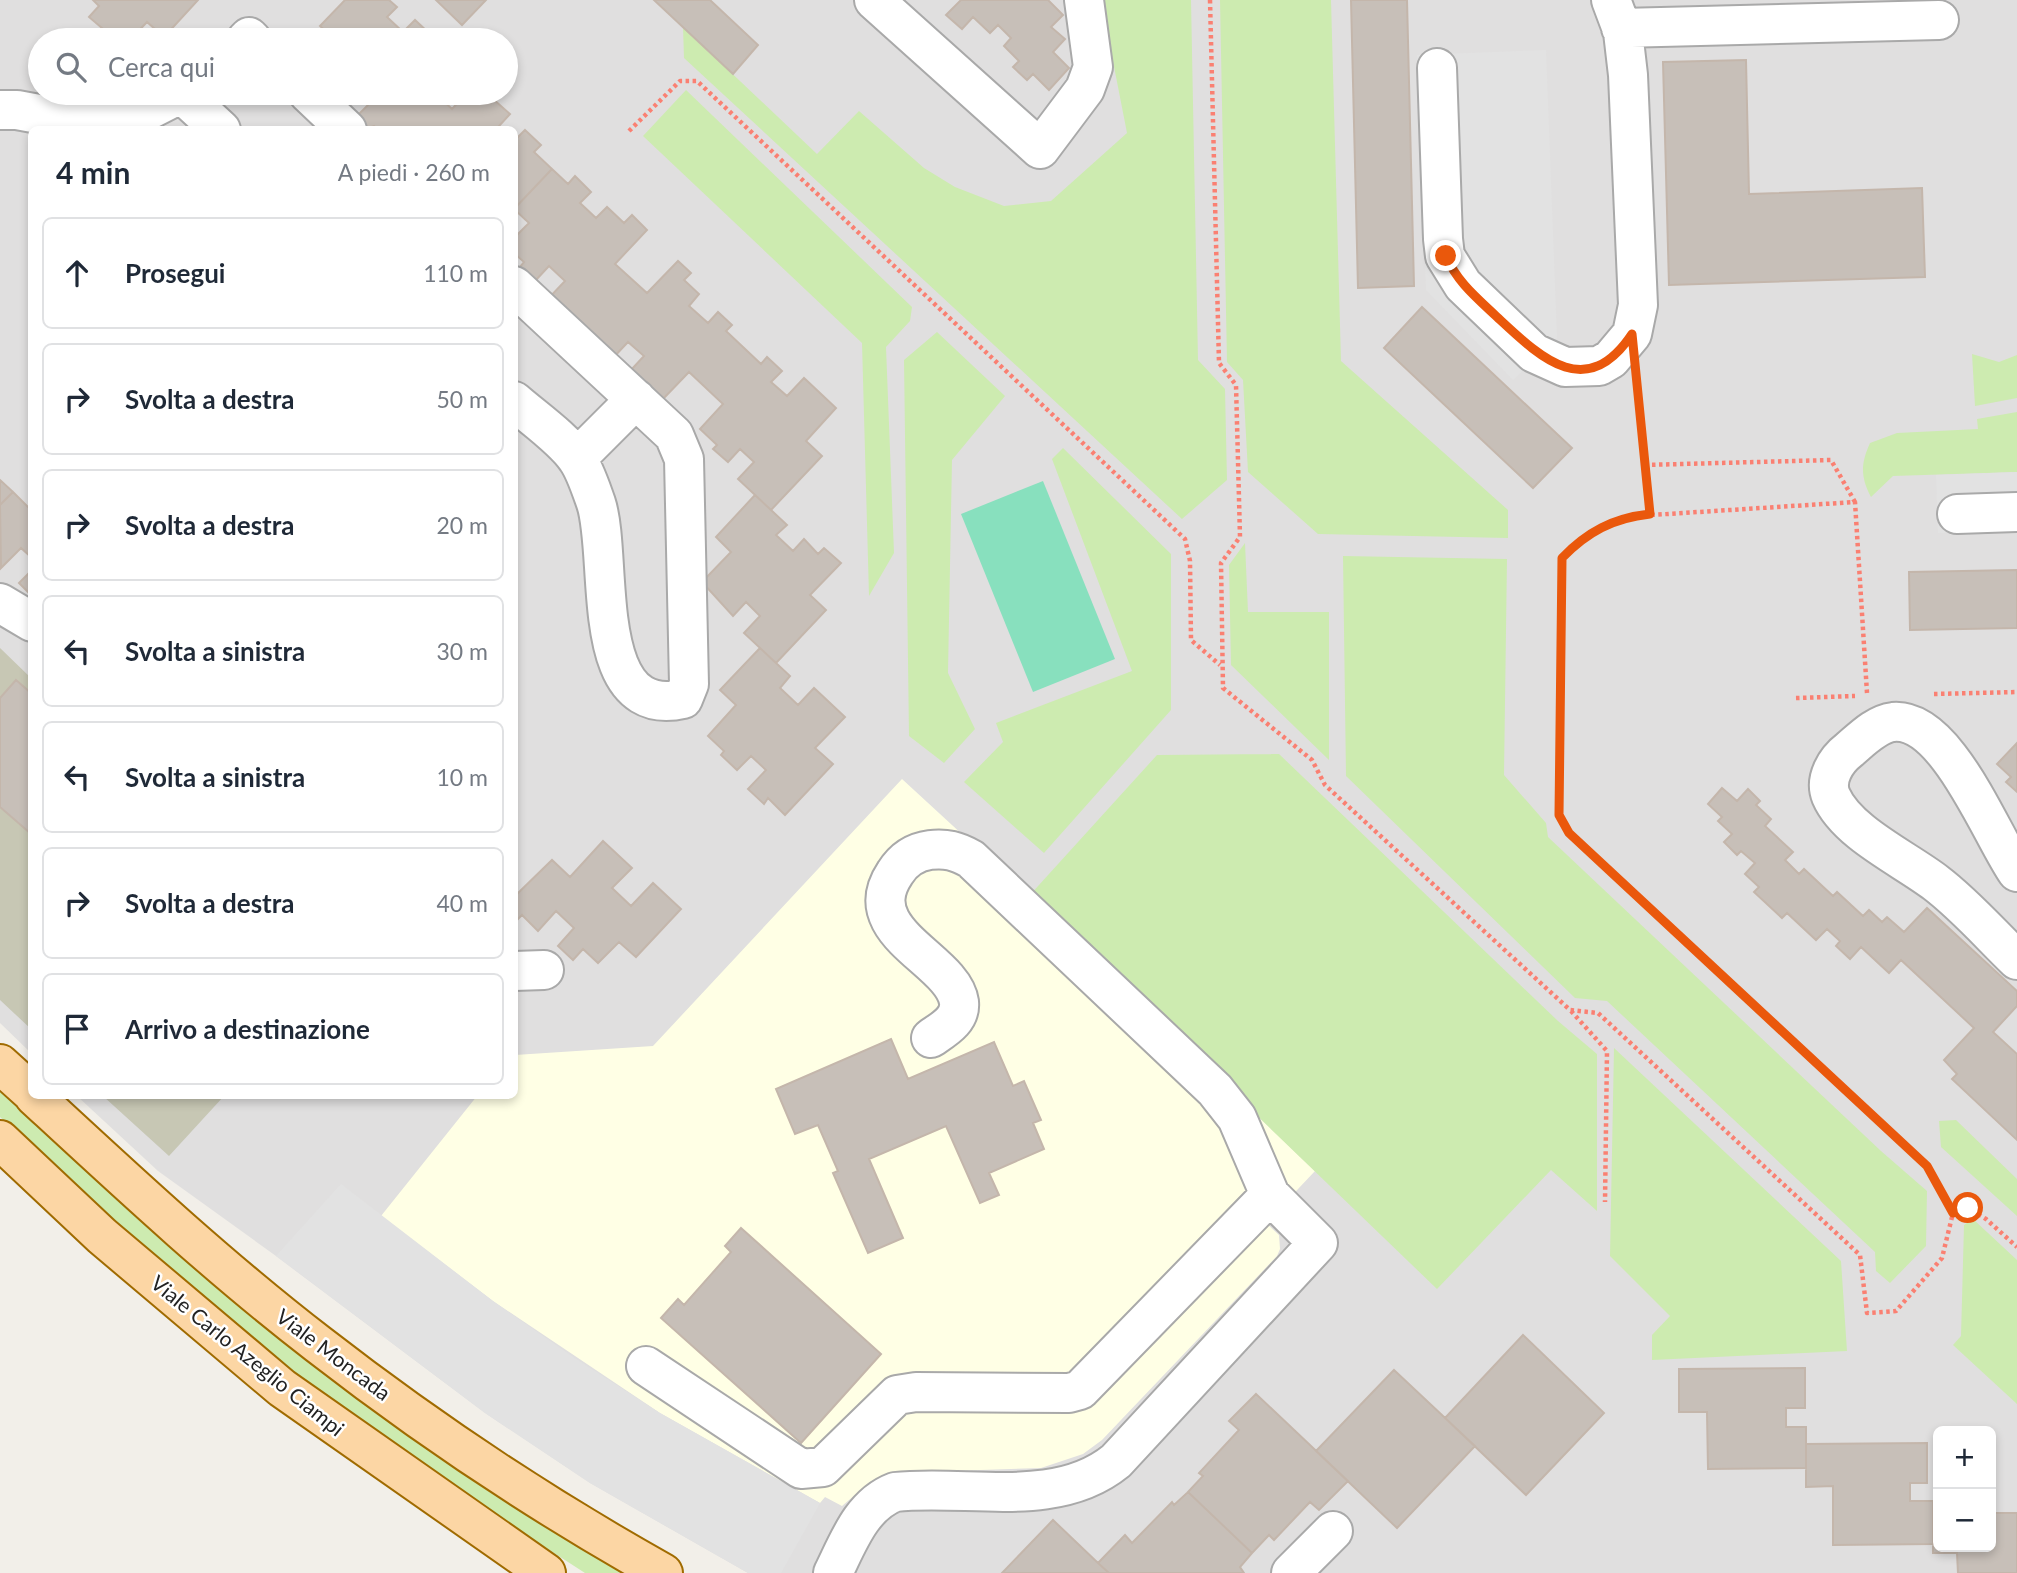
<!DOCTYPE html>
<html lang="it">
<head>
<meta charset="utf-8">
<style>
	:root { --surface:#fff; --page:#f6f6f7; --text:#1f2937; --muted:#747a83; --line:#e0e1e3 }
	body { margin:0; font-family:Lato,sans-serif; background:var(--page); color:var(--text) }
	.controls { position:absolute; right:21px; bottom:21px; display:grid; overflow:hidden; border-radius:10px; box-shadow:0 4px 10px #0003 }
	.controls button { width:63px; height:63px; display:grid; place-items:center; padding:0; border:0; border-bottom:2px solid var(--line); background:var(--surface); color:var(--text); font:35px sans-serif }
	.stop { position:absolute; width:21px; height:21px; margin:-16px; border:5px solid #ea580c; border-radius:50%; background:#fff }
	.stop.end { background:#ea580c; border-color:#fff; box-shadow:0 2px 7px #0008 }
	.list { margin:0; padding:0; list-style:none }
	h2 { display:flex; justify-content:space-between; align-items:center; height:91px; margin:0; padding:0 28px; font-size:30px }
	h2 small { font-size:23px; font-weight:400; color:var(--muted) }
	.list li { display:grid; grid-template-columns:46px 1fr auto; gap:21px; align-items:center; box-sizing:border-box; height:112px; margin:0 14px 14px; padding:0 14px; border:2px solid var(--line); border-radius:10px }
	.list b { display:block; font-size:26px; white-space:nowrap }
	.list em { font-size:23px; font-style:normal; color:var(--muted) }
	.icon { flex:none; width:38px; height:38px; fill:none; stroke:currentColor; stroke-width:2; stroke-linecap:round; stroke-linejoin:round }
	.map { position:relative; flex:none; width:2017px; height:1573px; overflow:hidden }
	.search { position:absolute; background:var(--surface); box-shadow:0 4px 10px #0003; left:28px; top:28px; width:490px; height:77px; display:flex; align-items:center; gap:18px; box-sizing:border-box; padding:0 24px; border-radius:38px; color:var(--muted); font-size:26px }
	.panel { position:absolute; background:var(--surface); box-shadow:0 4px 10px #0003; left:28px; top:126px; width:490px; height:973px; border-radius:10px }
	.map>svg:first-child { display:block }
</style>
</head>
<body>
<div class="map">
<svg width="2017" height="1573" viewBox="0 0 2017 1573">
	<rect width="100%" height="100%" fill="#f2efe9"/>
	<!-- residential -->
	<path fill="#e0dfdf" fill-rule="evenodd" d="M0 0H2017V1573H748L590 1483 485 1413 276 1256 158 1171 77 1096H514V130H32L31 1053 0 1023ZM40 40H506V93H40ZM1938 1431H1991V1547H1938Z"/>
	<!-- education -->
	<path fill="#ffffe5" d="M902 779 1029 896 1315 1171 1266 1223 1279 1235 1280 1249 1277 1256 1102 1440 1083 1454 1041 1468 890 1473 870 1482 842 1506 825 1497 820 1503 660 1413 493 1301 381 1216 477 1096H514L515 1055 653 1046Z"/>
	<!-- construction -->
	<path fill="#c7c7b4" d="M0 648 31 678V1029L0 1000Z
		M103 1096H224L169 1156Z"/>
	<!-- grass -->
	<path fill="#cdebb0" d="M1101 0H1191L1198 360 1225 389 1227 480 1182 519 684 58 683 27 817 154 859 111 924 168 955 187 1004 206 1051 201 1127 133Z
		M1220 0H1331L1341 361 1508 510V538L1318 534 1248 472 1243 380 1227 362Z
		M686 90 912 307 910 321 886 347 894 553 869 596 862 343 643 136Z
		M937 332 1005 396 952 460 948 673 975 729 944 763 909 736 904 360Z
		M1972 354 1999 362 2017 355V398L1975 406Z
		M2017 412V472L1893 476 1871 497C1860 476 1861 463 1870 443L1897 433 1978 429 1977 419Z
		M1063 448 1171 554V710L1044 853 964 782 1003 742 996 723 1132 671 1052 459Z
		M1245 543 1248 612H1329V760L1231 665 1229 565Z
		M1343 556 1507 559 1504 775 1546 823 1548 837 1881 1151 1927 1191 1926 1246 1890 1283 1876 1271 1875 1252 1607 1001 1575 998 1346 776Z
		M1279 754 1558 1021 1597 1054V1211L1551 1170 1437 1289 1029 896 1157 755Z
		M1614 1048 1841 1261 1847 1351 1652 1360V1335L1670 1316 1610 1256Z
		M0 1087 627 1573H585L424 1469 301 1378 209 1304 115 1225 0 1117Z
		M1956 1120 2017 1179V1216L1941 1147 1939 1121Z
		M1973 1219 2017 1260V1404L1953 1345 1961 1336 1964 1225Z"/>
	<!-- pitch -->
	<path fill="#88e0be" d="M1043 481 1115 659 1033 692 961 514Z"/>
	<!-- parking -->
	<path fill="#e2e2e2" d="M1546 50 1557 338 1513 380 1426 290 1417 55Z
		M2017 472V531L1938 533 1936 475Z
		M341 1184 493 1301 573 1357 660 1413 820 1503 781 1573H748L590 1483 485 1413 276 1256Z"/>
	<!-- building -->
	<path fill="#c7bfb8" stroke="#c4b6ab" stroke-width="2" d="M93 0H198L164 37 147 22 130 40H116L89 17 99 6Z
		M345 0H389L397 7 387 17 403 32 415 20 431 35 436 30 448 40H331L333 38 320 26Z
		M436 0H486L462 25Z
		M654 0H710L758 45 733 74Z
		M961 0H1048L1063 15 1051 27 1065 39 1053 52 1069 68 1049 90 1033 74 1027 80 1013 67 1019 61 1004 46 1011 38 998 25 990 33 973 17 962 29 946 15Z
		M1351 0H1407L1414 286 1358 288Z
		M1746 60 1749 194 1922 188 1925 277 1669 285 1663 62Z
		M366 93H435L452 109 467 93H499L493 99 510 114 499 126 502 130H378L374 126 365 130 354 119 373 100Z
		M525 130 541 145 534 152 552 169 514 209V141Z
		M552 169 568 184 575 176 591 192 580 203 596 218 607 207 624 223 632 215 647 230 615 264 647 293 678 261 691 273 684 280 699 294 689 306 708 323 718 312 732 325 726 331 761 364 767 357 782 371 771 382 787 396 804 378 836 408 806 441 822 456 771 510 738 479 754 462 740 449 728 462 713 449 717 445 700 429 723 404 689 372 662 400 631 370 644 356 628 342 611 360 546 301 565 281 549 266 535 281 520 267 524 262 514 253V238L529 223 514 209Z
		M1422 307 1572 448 1533 488 1384 348Z
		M0 480 13 492 0 505Z
		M13 492 29 508 32 505V558L21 548 1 568 0 505Z
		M755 495 787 525 776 535 793 551 804 539 818 554 824 548 841 563 810 595 826 610 776 663 744 633 760 616 746 602 733 616 702 582 731 552 716 537Z
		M32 570V596L19 583Z
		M2017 570V628L1910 630 1909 572Z
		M760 648 790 676 780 688 798 705 814 688 845 717 815 748 833 764 785 815 768 798 764 804 748 789 766 770 751 756 737 770 721 755 724 751 708 736 736 705 720 690Z
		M16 680 32 694 30 833 0 807V698Z
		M2017 743V792L2006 782 2011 777 1997 764Z
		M1722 788 1737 801 1748 789 1760 801 1756 805 1771 819 1765 826 1793 852 1785 860 1799 874 1804 869 1833 896 1837 892 1863 916 1869 910 1882 922 1887 917 1904 932 1927 908 2017 991V1006L1993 1032 2017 1054V1140L1952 1079 1957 1074 1944 1060 1974 1028 1901 960 1889 973 1861 947 1850 959 1836 946 1840 941 1827 929 1816 940 1787 913 1782 918 1754 892 1759 887 1745 874 1755 863 1741 851 1737 855 1724 842 1732 834 1718 821 1722 817 1708 804Z
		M603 841 632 868 612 888 631 906 653 883 681 909 636 957 619 942 598 963 583 949 573 960 558 946 574 928 556 911 538 931 522 915 514 923V897L552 860 570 877Z
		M891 1039 908 1079 994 1042 1013 1086 1024 1081 1041 1120 1033 1123 1044 1149 989 1173 999 1195 980 1203 946 1126 869 1159 903 1238 868 1253 833 1173 838 1171 818 1125 795 1134 776 1089Z
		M741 1228 881 1354 801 1443 661 1318 678 1299 684 1305 731 1252 725 1246Z
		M1523 1335 1604 1413 1526 1495 1445 1418Z
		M1805 1368V1408H1786V1427H1806V1468L1708 1469 1707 1412H1679V1369Z
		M1394 1370 1475 1446 1397 1528 1316 1451Z
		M1256 1394 1348 1481 1319 1510 1310 1502 1274 1540 1269 1535 1252 1553 1188 1492 1203 1476 1199 1473 1239 1430 1229 1421Z
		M1927 1443V1483H1910V1501H1933V1544L1833 1545V1486L1806 1487V1444Z
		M1188 1492 1252 1553 1240 1567 1244 1573H1109L1098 1563 1125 1535 1132 1543 1172 1502 1174 1505Z
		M1933 1513H1938V1547H1991V1513H2017V1573H1958L1957 1553H1933Z
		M1053 1520 1098 1563 1109 1573H1002Z"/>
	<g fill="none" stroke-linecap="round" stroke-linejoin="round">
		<!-- minor casing -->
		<g stroke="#a9a9a9" stroke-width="42">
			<path id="minor" d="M874 0 1040 149 1085 89 1093 67 1084 0
				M1621 28 1939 20
				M246 40 249 37 252 40
				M1437 68 1443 239 1445 256 1463 285 1534 353 1565 367 1599 366 1611 359 1632 334 1638 305 1628 75 1623 32 1611 0
				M181 93 221 130
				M308 93 347 130
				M0 110H17L87 123 97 130
				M87 123 135 117 182 93
				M514 286 674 435 684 459 689 684 683 699C586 721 614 557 596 503 591 489 585 470 577 459 564 439 532 417 514 401
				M577 458 636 399
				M1957 514 2017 512
				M0 603 32 622
				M2017 872C1991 835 1947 717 1893 722 1876 724 1861 740 1849 750 1836 760 1824 779 1831 796 1847 833 1905 859 1936 883 1965 905 1991 935 2017 960
				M514 971 544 970
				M646 1366 801 1469 823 1467 897 1395 916 1392 1069 1393 1080 1390 1270 1195
				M833 1573C848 1543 861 1505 895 1492 967 1484 1056 1510 1116 1461L1318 1243 1270 1195 1237 1118 1215 1090 971 859C957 851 946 848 930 850 915 852 903 860 895 873 855 933 953 959 959 1002 961 1020 944 1029 931 1038
				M1291 1573 1333 1531"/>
		</g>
		<!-- major casing -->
		<g stroke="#a06b00" stroke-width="42">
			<path id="major" d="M0 1064 32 1093
				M34 1096C126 1181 218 1267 318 1344 426 1428 543 1506 663 1573
				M0 1140 102 1236 282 1388 546 1573"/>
		</g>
		<!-- path -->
		<path stroke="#fa8072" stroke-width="4.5" stroke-dasharray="3.5 3.5" stroke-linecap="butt" d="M1210 0 1219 363 1236 385 1240 537 1221 563 1223 688 1312 760 1325 785 1570 1010 1598 1013 1860 1255 1867 1313 1896 1311 1942 1258 1953 1213 1968 1208 1986 1219 2017 1247
			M629 131 680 81H697L1185 539 1190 561 1191 640 1220 665
			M1637 383 1650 515
			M1645 465 1831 460 1855 502
			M1867 693 1855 502 1636 516C1605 524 1584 535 1562 558L1559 815 1569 833 1927 1166 1953 1213
			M1934 694 2017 692
			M1796 698 1855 696
			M1571 1011 1607 1051 1605 1202"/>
		<!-- minor -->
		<use href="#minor" stroke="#fff" stroke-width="38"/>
		<!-- major -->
		<use href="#major" stroke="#fcd6a4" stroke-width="38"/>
	</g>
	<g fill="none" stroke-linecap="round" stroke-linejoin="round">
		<!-- route -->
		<path stroke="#ea580c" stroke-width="9" d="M1446 256C1457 282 1477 298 1497 317 1540 357 1586 403 1632 334L1650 514C1613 518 1587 532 1562 558L1559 815 1569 833 1927 1166 1953 1213 1968 1208"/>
	</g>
	<g text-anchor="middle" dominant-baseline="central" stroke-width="5" stroke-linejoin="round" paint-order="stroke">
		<!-- street labels -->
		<g font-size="21" fill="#222" stroke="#fff">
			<text transform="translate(334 1354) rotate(37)">Viale Moncada</text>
			<text transform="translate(248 1355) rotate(39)">Viale Carlo Azeglio Ciampi</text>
		</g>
	</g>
</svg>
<div class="controls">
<button>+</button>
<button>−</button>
</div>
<div class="stop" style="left:1968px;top:1208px"></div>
<div class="stop end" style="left:1446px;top:256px"></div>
<div class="search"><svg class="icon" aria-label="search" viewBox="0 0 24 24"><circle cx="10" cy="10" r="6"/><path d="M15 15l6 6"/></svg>Cerca qui</div>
<section class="panel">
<h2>4 min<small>A piedi · 260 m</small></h2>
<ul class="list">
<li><svg class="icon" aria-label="ahead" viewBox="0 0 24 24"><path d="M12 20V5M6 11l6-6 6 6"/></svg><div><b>Prosegui</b></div><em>110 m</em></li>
<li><svg class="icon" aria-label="right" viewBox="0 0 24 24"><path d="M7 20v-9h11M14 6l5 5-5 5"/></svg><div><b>Svolta a destra</b></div><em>50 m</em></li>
<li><svg class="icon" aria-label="right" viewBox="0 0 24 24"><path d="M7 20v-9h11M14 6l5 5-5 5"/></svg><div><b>Svolta a destra</b></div><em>20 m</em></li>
<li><svg class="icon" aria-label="left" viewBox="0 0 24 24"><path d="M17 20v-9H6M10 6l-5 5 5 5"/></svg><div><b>Svolta a sinistra</b></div><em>30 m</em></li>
<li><svg class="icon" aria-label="left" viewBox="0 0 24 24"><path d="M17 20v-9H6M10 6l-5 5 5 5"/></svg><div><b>Svolta a sinistra</b></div><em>10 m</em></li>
<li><svg class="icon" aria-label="right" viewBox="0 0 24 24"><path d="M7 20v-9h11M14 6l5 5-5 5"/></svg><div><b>Svolta a destra</b></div><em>40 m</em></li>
<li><svg class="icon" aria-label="arrive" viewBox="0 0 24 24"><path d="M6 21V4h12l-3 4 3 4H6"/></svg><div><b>Arrivo a destinazione</b></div></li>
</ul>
</section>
</div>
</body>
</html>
